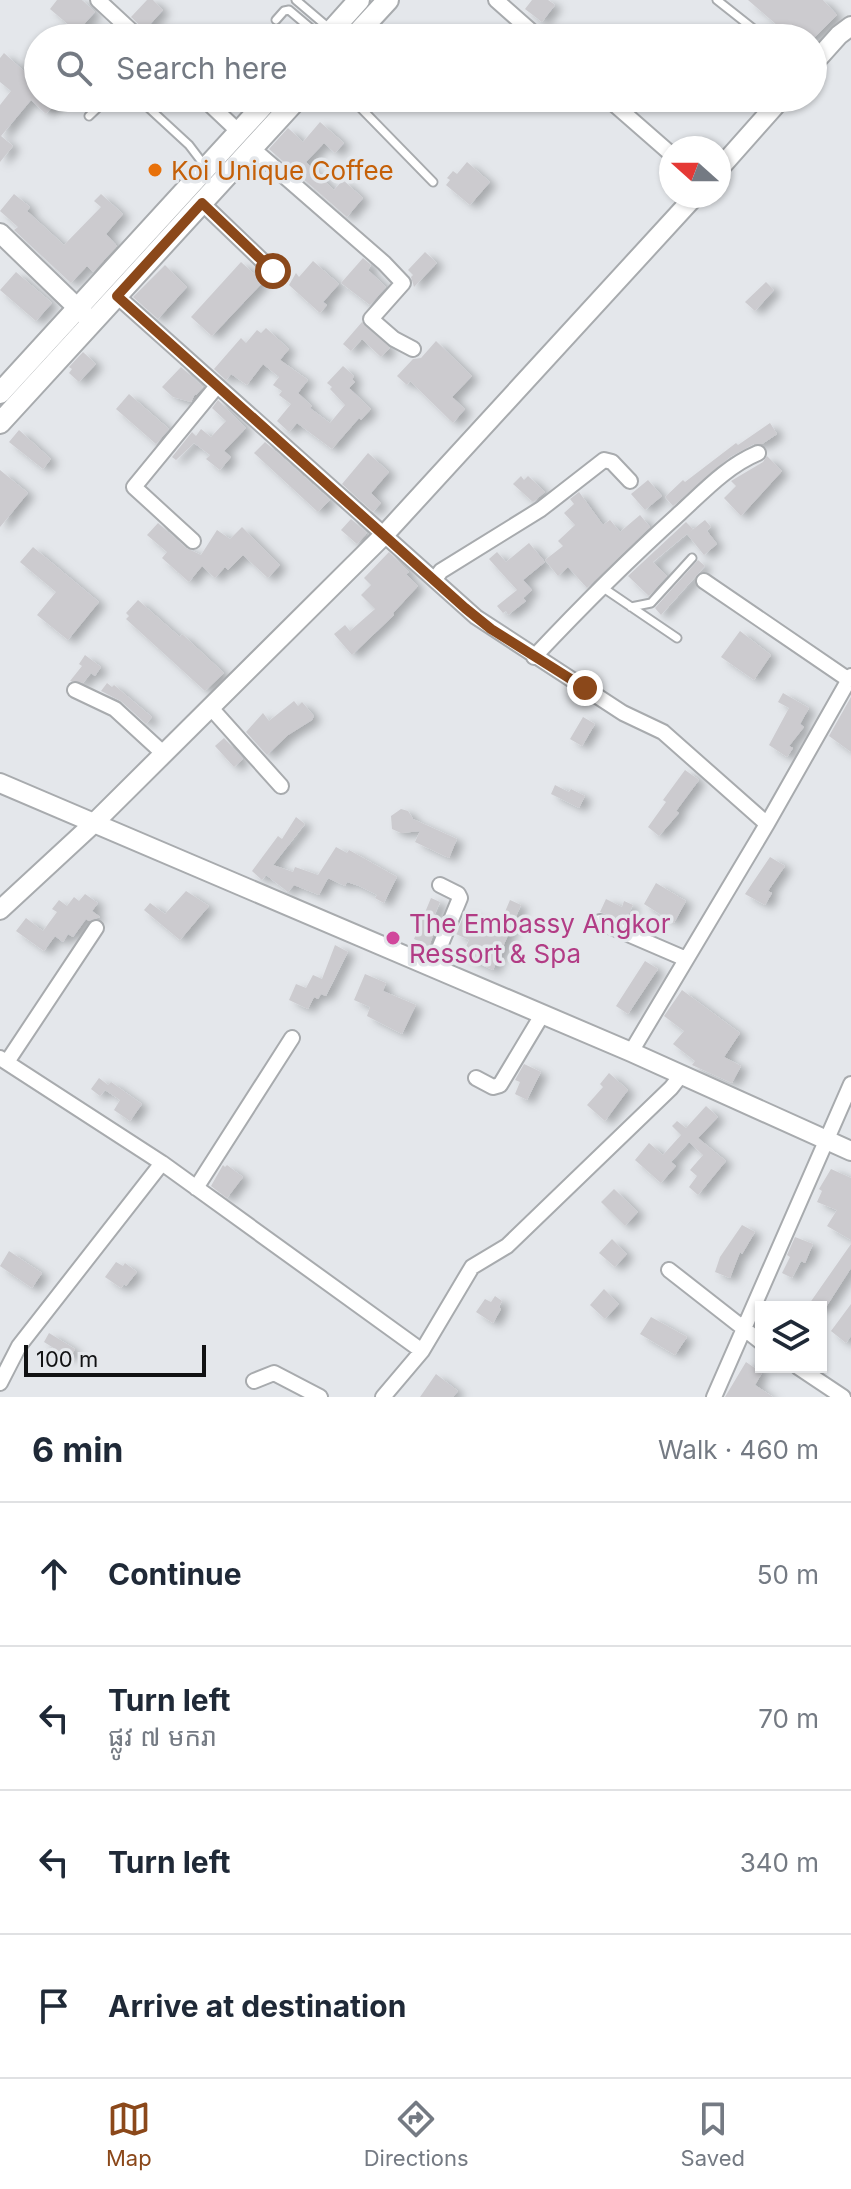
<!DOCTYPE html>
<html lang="en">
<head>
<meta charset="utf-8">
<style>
	:root { --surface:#fff; --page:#f6f6f7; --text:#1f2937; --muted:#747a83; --line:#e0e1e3; --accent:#8b481a }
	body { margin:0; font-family:Inter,"Noto Sans Khmer",sans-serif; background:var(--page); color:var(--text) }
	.controls { position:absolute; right:24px; bottom:24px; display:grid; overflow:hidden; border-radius:0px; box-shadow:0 2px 6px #0004 }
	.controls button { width:72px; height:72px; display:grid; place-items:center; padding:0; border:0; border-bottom:2px solid var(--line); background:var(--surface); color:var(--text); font:40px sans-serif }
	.compass { position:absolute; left:659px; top:136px; width:72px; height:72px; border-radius:50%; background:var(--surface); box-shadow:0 2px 6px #0004; rotate:291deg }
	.scale { position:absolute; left:24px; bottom:20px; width:182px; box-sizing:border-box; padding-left:8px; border:4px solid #111213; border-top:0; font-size:22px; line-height:28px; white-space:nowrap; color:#111213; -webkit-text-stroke:6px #e4e7eb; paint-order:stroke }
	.stop { position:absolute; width:24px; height:24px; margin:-18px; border:6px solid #8b481a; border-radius:50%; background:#fff }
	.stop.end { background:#8b481a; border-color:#fff; box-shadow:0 2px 8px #0008 }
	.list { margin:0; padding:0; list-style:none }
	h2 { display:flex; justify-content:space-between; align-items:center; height:104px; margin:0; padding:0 32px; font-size:34px }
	h2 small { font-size:26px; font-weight:400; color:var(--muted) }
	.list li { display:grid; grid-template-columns:52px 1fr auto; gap:24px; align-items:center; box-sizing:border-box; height:144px; padding:0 32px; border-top:2px solid var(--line) }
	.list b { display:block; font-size:30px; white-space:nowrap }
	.list p { margin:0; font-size:26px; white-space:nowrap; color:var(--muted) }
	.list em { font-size:26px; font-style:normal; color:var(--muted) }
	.icon { flex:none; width:44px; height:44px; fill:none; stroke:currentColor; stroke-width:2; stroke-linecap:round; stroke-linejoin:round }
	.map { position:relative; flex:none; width:851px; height:1397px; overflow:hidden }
	.search { position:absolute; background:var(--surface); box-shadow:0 2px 6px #0004; left:24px; right:24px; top:24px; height:88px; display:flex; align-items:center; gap:20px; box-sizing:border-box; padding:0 28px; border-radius:44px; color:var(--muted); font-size:30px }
	.sheet { height:680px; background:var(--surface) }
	nav { display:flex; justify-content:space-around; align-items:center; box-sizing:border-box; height:112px; border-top:2px solid var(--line); background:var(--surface); font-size:22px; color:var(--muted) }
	nav a { display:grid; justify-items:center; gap:4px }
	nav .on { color:var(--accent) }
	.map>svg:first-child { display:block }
</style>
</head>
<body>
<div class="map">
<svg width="851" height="1397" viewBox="0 0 851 1397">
	<defs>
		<filter id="shadow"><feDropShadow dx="7" dy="4" stdDeviation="4" flood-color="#0004"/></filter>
	</defs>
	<rect width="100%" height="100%" fill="#e4e7eb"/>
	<!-- building -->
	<path fill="#cccbcf" filter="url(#shadow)" d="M57 0H82L95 12 77 32 50 9Z
		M147 0H153L163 10 145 30 131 17Z
		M532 0H548L555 5 542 22 525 9Z
		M748 0H823L837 15 814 38H792Z
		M4 53 26 73 38 60V98H60L46 114 31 100 1 136 13 146 0 162V105L11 91 0 82V58Z
		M320 122 344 143 335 153 324 143 306 162 334 190 343 180 363 198 347 217 269 149 288 128 303 142Z
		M467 162 490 182 470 205 446 185 450 180 447 178 453 171 457 174Z
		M14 194 30 207 27 211 64 245 101 207 94 201 101 194 123 214 106 234 117 246 93 272 87 266 71 283 14 230 18 227 0 211Z
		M425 252 437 263 414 287 411 277 413 275 408 270Z
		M363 258 371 265 368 270 386 287 370 305 341 283Z
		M313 261 339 284 323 302 327 305 320 313 289 285 296 273 299 277Z
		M241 262 263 282 212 336 191 317Z
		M165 265 187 287 158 319 133 297Z
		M16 272 52 303 36 321 0 290Z
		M766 282 774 290 755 311 745 302Z
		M362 322 390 348 381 357 362 339 351 351 343 344Z
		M266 328 289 349 280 360 308 380 298 393 312 406 310 408 330 423 345 405 330 389 332 387 327 383 343 366 354 376 352 379 355 382 349 388 371 409 361 420 359 418 332 449 297 423 289 432 277 421 291 404 279 395 282 391 273 385 279 377 263 364 247 385 231 374 226 380 214 369 241 338 246 343 257 330 261 333Z
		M436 341 472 376 452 397 465 409 453 423 410 381 407 385 397 376 413 359 421 358Z
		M83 352 96 364 79 382 69 373 72 369 69 367Z
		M181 367 203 387 196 395 195 394 191 402 173 397 162 387Z
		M129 394 169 429 156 444 116 409Z
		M218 400 246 428 224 451 231 457 220 470 206 459 210 455 194 443 176 460 172 457 192 432 196 436 201 429 211 437 226 421 212 408Z
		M770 423 777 434 762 444H754L730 457 673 506 665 497 683 480 685 482 736 443 738 445Z
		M19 430 51 459 43 469 9 442Z
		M265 442 330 500 318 512 254 453Z
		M368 453 389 472 371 493 381 503 373 512 342 484Z
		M767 456 782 471 741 516 724 498 736 486 731 481 763 462Z
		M0 470 28 493 0 527Z
		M521 476 524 480 528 476 545 492 533 502 513 484Z
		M648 480 662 496 645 510 631 494Z
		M579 492 603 525 610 520 620 532 640 515 650 527 587 588 568 567 558 576 545 560 563 546 558 541 575 525 564 513 574 504 570 499Z
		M351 519 367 533 357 544 341 530Z
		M705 520 711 527 707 531 717 544 704 555 687 534Z
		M686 522 693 529 653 562 667 576 649 596 628 576Z
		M158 523 186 548 201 555 217 530 230 539 242 527 280 565 268 578 243 555 228 570 225 567 215 578 202 566 189 582 162 558 167 552 147 535Z
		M529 543 545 562 523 580 532 590 523 598 526 601 508 615 506 611 503 613 497 606 517 590 489 559 497 552 506 562Z
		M33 547 99 602 68 640 37 615 56 592 20 562Z
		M389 552 409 572 406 574 418 586 393 613 394 615 352 655 334 634 345 625 350 631 375 609 361 595 371 585 364 578Z
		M698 560 705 566 661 615 655 608Z
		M138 600 180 637 182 634 224 673 205 691 126 619 129 616 126 613Z
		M740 631 771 655 754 680 721 657Z
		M85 655 101 667 95 676 91 673 83 683 70 681 82 666 79 664Z
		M107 683 112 687 114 685 152 717 146 724 121 701 101 691Z
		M783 693 809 708 800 724 804 727 789 746 793 748 787 757 769 745 789 708 778 702Z
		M851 697V752L829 736Z
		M294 701 298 706 302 702 314 716 312 720 288 735 267 755 246 732 263 713 269 721Z
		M583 717 595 724 582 746 570 739Z
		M224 738 243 759 234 767 215 746Z
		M685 770 699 780 676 811 679 813 659 836 648 827 666 802 663 800Z
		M555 785 569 792 571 789 585 796 579 808 551 794Z
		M401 809 408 811 413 819 457 839 449 858 415 842 420 831 401 833 392 829 391 816Z
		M296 817 305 824 273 865 293 872 295 867 318 875 336 847 347 853 349 850 397 877 384 903 375 898 377 895 359 886 347 882 345 886 328 878 319 895 294 885 288 892 266 875 262 880 252 871 278 836 282 839Z
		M770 857 785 866 768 891 772 893 765 905 745 894Z
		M656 883 686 901 674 923 644 904Z
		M186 891 209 906 180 940 144 910 150 903 165 914Z
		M85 894 98 903 92 911 100 917 89 921 86 919 73 937 68 934 63 942 55 936 44 951 16 931 26 918 43 931 57 912 52 909 59 900 67 906 74 897 79 901Z
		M431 898 440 902 428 931 434 933 429 946 414 939Z
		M606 899 622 907 624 901 633 905 625 922 600 912Z
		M510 900 521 905 493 970 462 956 469 940 456 934 465 912 499 926Z
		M335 945 348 952 326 996 321 994 318 999 314 997 308 1009 289 1000 296 984 306 988 313 975 322 979Z
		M645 961 658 969 628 1014 616 1006Z
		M365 974 386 983 383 991 416 1005 402 1034 367 1016 370 1007 354 1000Z
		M682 990 740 1033 724 1057 741 1066 732 1083 692 1065 695 1061 673 1044 684 1031 664 1016Z
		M524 1064 541 1072 527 1100 515 1094 520 1082 515 1080Z
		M609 1073 628 1090 605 1121 587 1105 603 1087 600 1084Z
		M99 1078 108 1085 111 1082 142 1104 130 1121 114 1110 120 1100 105 1090 100 1096 91 1089Z
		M706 1106 718 1117 698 1138 726 1161 698 1195 689 1187 697 1176 690 1170 703 1155 689 1142 671 1162 676 1166 661 1183 635 1160 649 1143 663 1155 681 1135 672 1126 677 1121 686 1128Z
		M223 1165 225 1167 227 1165 243 1177 227 1198 211 1186Z
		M831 1169 851 1178V1240L827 1226 837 1210 817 1202 822 1191 819 1189Z
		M614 1189 638 1212 625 1226 601 1202Z
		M742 1225 755 1232 742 1254 740 1252 730 1278 715 1272 720 1257Z
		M795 1237 813 1244 805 1263 801 1261 792 1278 782 1273 790 1257 787 1255Z
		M612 1239 627 1254 615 1267 599 1253Z
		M851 1244V1268L826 1307H807Z
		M9 1251 42 1273 32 1288 0 1266Z
		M116 1262 123 1266 125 1263 137 1272 126 1286 124 1284 121 1288 105 1277Z
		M604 1289 619 1304 605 1319 590 1305Z
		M495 1296 502 1301 499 1307 501 1309 493 1323 476 1312 485 1299 491 1302Z
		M851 1304V1336L846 1343 831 1331Z
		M651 1317 687 1337 675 1355 640 1334Z
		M49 1333 75 1349 70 1358 44 1342Z
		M746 1362 762 1373 755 1385 773 1397H725Z
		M436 1374 458 1391 453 1397H420Z"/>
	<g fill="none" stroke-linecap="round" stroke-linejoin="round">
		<!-- service casing -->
		<g stroke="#a8abae" stroke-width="11">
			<path id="service" d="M296 0 330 29
				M717 0 765 38
				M276 20 284 11 289 10 321 37
				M268 30 269 38
				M138 98 189 145 205 166
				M351 98 433 182
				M89 116 108 98
				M602 587 677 638
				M631 607 651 603 692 558"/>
		</g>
		<!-- minor casing -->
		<g stroke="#a8abae" stroke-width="18">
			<path id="minor" d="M98 0 139 38
				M496 0 539 38
				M203 98 239 132
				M607 98 671 154
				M252 148 384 263 403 283 371 319 394 339 413 349
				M202 203 273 271
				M117 296 476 617 623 713 663 732 767 824
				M193 541 134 487 217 386
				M435 579 441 571 541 509 604 460 612 462 630 481
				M704 581 849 680
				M534 657C581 607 629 559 680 513 704 491 727 466 758 453
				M75 690 115 709 164 754
				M211 708 281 786
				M600 922 686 959
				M431 968 460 898 458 894 440 885
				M631 1052 767 824 851 676
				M0 1058 162 1163 422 1351
				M7 1062 96 928
				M476 1078 493 1087 500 1085 542 1015
				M196 1188 292 1038
				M669 1270 761 1342
				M798 1367 843 1397
				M254 1381 274 1373 320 1397
				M0 1383 19 1346 162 1163
				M383 1397 422 1351 472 1267 507 1246 671 1088 682 1074
				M714 1397 851 1084"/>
		</g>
		<!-- tertiary casing -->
		<g stroke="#a8abae" stroke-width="22">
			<path id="tertiary" d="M813 64 839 35 851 26
				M719 169 782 98
				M0 233 87 317
				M0 783 631 1052 851 1151
				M0 910 93 824 385 534 695 196"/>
		</g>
		<!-- secondary casing -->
		<g stroke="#a8abae" stroke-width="24">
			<path id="secondary" d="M325 38 359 0
				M353 38 388 0
				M0 393 270 98
				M0 423 298 98"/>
		</g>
		<!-- service -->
		<use href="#service" stroke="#fff" stroke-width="7"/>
		<!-- minor -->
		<use href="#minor" stroke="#fff" stroke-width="14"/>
		<!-- tertiary -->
		<use href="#tertiary" stroke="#fff" stroke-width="18"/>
		<!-- secondary -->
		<use href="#secondary" stroke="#fff" stroke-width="20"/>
	</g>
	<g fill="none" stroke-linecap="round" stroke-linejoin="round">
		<!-- route -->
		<path stroke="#8b481a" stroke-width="10" d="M273 271 202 203 117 296 465 608 491 629 585 688"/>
	</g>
	<!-- markers -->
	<circle fill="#e8710a" stroke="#e4e7eb" stroke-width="3" cx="155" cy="170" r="8"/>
	<circle fill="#d1479c" stroke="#e4e7eb" stroke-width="3" cx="393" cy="938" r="8"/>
	<g text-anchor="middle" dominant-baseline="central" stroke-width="7" stroke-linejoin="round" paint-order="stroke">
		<!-- food labels -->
		<g font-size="26" fill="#c56008" stroke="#e4e7eb" text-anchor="start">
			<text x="171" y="170">Koi Unique Coffee</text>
		</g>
		<!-- hotel labels -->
		<g font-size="26" fill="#b23c85" stroke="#e4e7eb" text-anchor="start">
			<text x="409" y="923">The Embassy Angkor<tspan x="409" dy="30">Ressort &amp; Spa</tspan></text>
		</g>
	</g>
</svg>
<div class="controls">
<button><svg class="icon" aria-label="layers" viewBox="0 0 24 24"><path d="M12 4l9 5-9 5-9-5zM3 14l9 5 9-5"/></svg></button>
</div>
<svg class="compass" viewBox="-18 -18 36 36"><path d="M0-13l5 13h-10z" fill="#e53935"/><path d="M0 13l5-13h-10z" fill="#747a83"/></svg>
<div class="scale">100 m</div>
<div class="stop" style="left:273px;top:271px"></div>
<div class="stop end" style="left:585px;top:688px"></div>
<div class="search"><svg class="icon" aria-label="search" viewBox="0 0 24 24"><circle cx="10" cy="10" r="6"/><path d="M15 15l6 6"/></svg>Search here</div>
</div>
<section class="sheet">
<h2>6 min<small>Walk · 460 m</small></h2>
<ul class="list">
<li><svg class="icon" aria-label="ahead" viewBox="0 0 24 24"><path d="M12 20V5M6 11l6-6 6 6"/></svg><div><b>Continue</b></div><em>50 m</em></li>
<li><svg class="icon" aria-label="left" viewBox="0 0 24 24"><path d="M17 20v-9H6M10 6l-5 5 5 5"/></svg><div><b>Turn left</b><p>ផ្លូវ ៧ មករា</p></div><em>70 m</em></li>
<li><svg class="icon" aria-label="left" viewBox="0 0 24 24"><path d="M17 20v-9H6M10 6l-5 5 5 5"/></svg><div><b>Turn left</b></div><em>340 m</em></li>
<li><svg class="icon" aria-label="arrive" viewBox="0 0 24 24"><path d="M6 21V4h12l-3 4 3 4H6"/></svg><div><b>Arrive at destination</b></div></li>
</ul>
</section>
<nav>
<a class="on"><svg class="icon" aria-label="map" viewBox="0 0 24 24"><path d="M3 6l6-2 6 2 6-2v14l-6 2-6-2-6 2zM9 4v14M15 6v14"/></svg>Map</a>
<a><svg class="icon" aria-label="directions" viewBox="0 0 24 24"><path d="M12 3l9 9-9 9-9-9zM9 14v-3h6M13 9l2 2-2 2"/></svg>Directions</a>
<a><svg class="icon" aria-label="saved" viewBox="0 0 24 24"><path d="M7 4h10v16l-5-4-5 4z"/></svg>Saved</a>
</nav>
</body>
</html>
